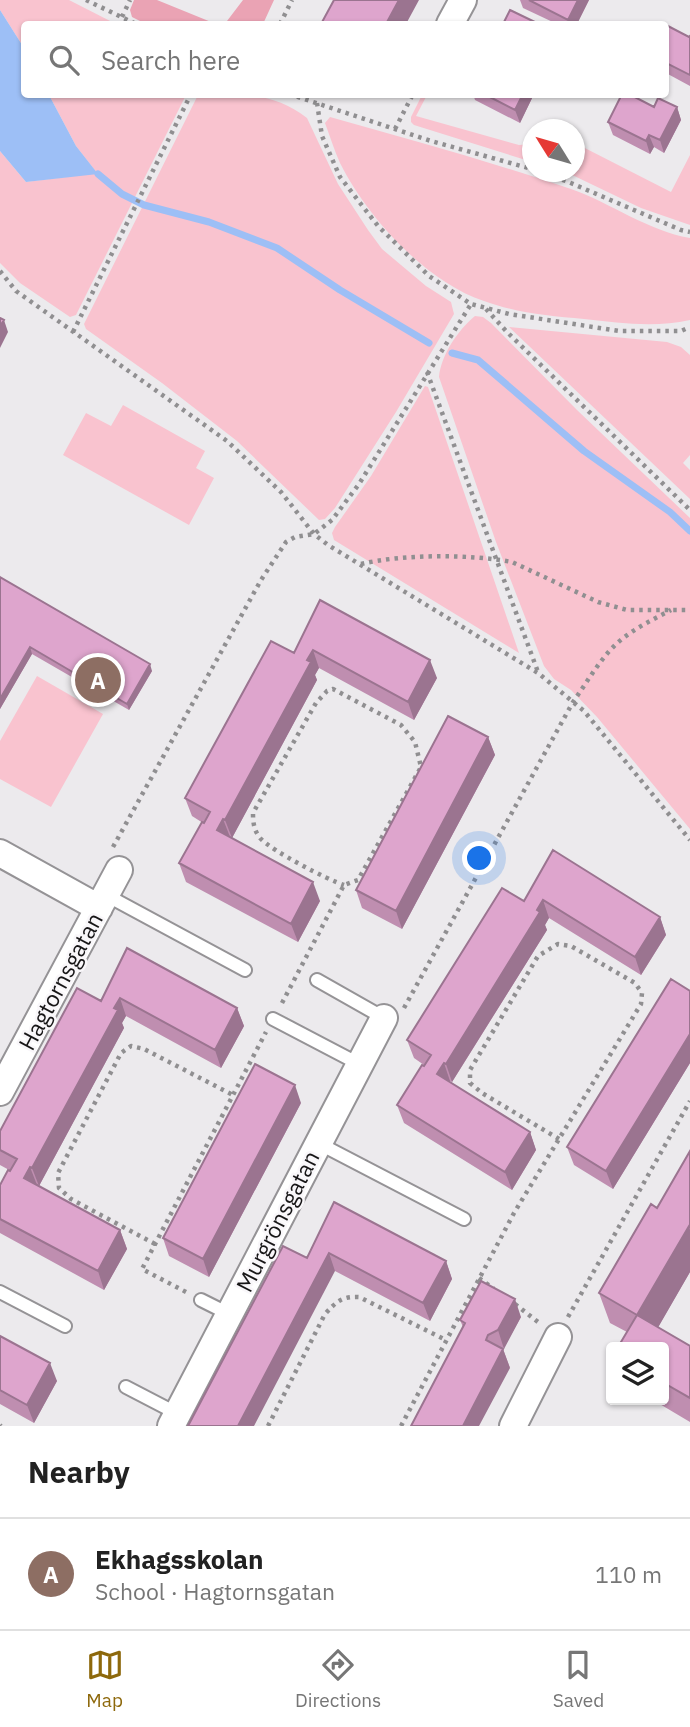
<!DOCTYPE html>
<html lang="en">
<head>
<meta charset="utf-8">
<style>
	:root { --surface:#fff; --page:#f2f2f2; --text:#222; --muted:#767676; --line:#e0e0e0; --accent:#8d680b }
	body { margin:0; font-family:"IBM Plex Sans",sans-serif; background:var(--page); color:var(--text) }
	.controls { position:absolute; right:21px; bottom:21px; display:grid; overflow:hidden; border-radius:7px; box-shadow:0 2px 5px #0004 }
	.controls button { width:63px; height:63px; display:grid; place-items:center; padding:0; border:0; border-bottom:2px solid var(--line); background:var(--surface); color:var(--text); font:35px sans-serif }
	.compass { position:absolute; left:522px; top:119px; width:63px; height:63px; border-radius:50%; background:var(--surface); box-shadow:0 2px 5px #0004; rotate:307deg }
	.you { position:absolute; left:480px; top:859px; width:24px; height:24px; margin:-18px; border:5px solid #fff; border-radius:50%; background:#1a73e8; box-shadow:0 0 0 10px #1a73e833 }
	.badge { display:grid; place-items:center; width:46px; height:46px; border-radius:50%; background:var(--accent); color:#fff; font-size:23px; font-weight:700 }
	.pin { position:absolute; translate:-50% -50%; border:4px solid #fff; box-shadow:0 2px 7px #0006 }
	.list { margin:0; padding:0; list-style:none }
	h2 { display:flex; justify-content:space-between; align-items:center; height:91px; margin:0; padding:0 28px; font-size:30px }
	h2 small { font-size:23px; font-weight:400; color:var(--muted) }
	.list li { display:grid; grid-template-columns:46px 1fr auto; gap:21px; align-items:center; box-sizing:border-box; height:112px; padding:0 28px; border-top:2px solid var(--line) }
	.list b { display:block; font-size:26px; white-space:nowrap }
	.list p { margin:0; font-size:23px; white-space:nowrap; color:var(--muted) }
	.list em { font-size:23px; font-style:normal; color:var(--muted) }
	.icon { flex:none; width:38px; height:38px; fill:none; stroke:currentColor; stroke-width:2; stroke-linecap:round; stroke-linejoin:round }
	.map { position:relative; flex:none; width:690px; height:1426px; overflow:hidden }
	.search { position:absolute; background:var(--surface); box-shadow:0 2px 5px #0004; left:21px; right:21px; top:21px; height:77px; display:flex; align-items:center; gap:18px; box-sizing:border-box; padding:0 24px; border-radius:7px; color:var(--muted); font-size:26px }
	.sheet { height:203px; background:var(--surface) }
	nav { display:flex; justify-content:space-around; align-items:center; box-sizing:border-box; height:98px; border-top:2px solid var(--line); background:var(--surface); font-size:19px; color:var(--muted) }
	nav a { display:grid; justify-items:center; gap:4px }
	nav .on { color:var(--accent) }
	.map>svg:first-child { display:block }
</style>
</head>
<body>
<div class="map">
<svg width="690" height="1426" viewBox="0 0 690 1426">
	<rect width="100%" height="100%" fill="#eceaed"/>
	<!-- green -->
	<path fill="#f9c3cf" d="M0 0H69L116 24H24V48L0 10Z
		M49 95H186L76 315 70 317 20 283 0 263V151L26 182 97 173 76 146Z
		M198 95C238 94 273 91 307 118L338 184 368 230 382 249 401 265 426 286 451 302 454 314 396 412 335 508 325 519 319 520 237 441 162 383 86 329 84 324Z
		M422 95H427L416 116 519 145 532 144V162L414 125 411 122V117Z
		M330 117C411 140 492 162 571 189 611 203 648 231 690 238V320C655 328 619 323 584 319 549 316 517 313 484 301 426 282 367 217 340 163 334 150 330 136 325 123Z
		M575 143 671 192 690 155V225L641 208 566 172H574Z
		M475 316 483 317 491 323 577 410 690 518V829L597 717 571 690 554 679 544 666 496 542 439 377C441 355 458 330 475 316Z
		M509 327 667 342 681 347 690 355V455L683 463 690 470V499Z
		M425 386 428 387 519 653 334 540 332 533 335 527 371 476Z
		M123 405 205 451 196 468 214 478 189 525 63 455 86 413 111 426Z
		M37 676 103 714 51 807 0 779V741Z"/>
	<!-- forest -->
	<path fill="#eaa3b4" d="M134 0H157L216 24 227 21 243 0H274L263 24H146L132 17 130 10Z"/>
	<!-- water -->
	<path fill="#9dbff6" d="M0 10 24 48V94L49 95 76 146 98 174 26 182 0 151Z"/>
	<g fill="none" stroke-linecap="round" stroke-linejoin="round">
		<!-- stream -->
		<path stroke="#9dbff6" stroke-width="7" d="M98 174 122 194 144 205 209 222 277 248 340 290 429 343
			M452 353 478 360 584 451 670 512 690 531"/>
		<!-- lane casing -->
		<g stroke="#959396" stroke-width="16">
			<path id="lane" d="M106 895 245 970
				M317 980 384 1018
				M273 1019 359 1064
				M318 1143 464 1219
				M0 1292 65 1326
				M201 1300 229 1314
				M126 1387 178 1414"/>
		</g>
		<!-- street casing -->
		<g stroke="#959396" stroke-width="30">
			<path id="street" d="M450 24 463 0
				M0 853 99 908
				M0 1092 119 870
				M171 1426 384 1018
				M513 1426 558 1337"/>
		</g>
		<!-- path -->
		<path stroke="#908f91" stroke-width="4.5" stroke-dasharray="3.5 5" stroke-linecap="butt" d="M86 0 136 24
			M122 17 130 0
			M280 24 292 0
			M289 94 431 141 532 169
			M317 103 322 136 340 177 378 226 429 276 471 304 509 314 619 331H681L690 327
			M395 129 413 94
			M538 172 566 181 681 230 690 232
			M0 271 16 291 227 441 281 492 314 534 328 545 538 673 584 711 690 840
			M486 309 507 332 690 510
			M73 332 191 94
			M427 372 538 672
			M361 564C404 554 469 554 512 562L598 602 627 610H690
			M113 847 261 580 286 542 295 537 314 534 332 520 359 484 471 304
			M282 1003 344 885 358 880 421 767 415 742 401 725 333 689 327 691 316 703 253 813C253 823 254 831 261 839 274 852 326 879 344 885
			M404 1008 573 702C588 681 602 655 622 639 637 627 654 619 671 610
			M155 1244 71 1199 59 1188 58 1173 121 1053 131 1046 144 1049 233 1095
			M479 1278 494 1289
			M186 1292 142 1269 266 1032
			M515 1304 538 1322
			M568 1317 690 1101
			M0 1425 1 1426
			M268 1426 325 1314C336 1302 342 1296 359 1297L446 1340
			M401 1426 514 1213 641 1004 642 993 635 983 571 946 558 944 538 956 470 1070V1083L482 1093 559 1139"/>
		<!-- lane -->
		<use href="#lane" stroke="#fff" stroke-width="12"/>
		<!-- street -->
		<use href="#street" stroke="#fff" stroke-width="26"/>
	</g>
	<!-- wall -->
	<path fill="#bf8eb0" d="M520 0H589L577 24H557L523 8Z
		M666 25 689 37 690 36V86L666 73Z
		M473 94H534L520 123 475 100Z
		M654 107H677L681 120 664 153 654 147 650 154 613 135 608 122Z
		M0 577 152 671 129 710 32 654 0 709Z
		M320 600 437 678 414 720 319 668 315 675 317 680 232 838 320 901 298 942 186 882 179 863 203 823 192 816 185 798 294 653Z
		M488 737 495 755 402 929 362 908 356 890Z
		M553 850 660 917 666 935 641 975 549 918 545 925 547 930 452 1082 450 1081V1082L530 1132 536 1150 512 1190 404 1123 397 1105 424 1065 414 1058 407 1040 524 901Z
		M127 948 237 1008 244 1026 221 1068 126 1016 122 1023 124 1028 39 1186 120 1230 127 1249 104 1290 0 1233V1185L11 1171 0 1165V1131L101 1001Z
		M690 991V1063L613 1189 574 1165 567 1147Z
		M301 1103 209 1277 169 1256 163 1238Z
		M690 1151V1272L658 1327 690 1346V1422L653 1400H664V1347L627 1332 610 1323 599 1293 657 1208Z
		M334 1202 446 1261 452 1279 430 1321 335 1271 307 1258Z
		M521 1317 503 1349 510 1368 463 1327 460 1320Z
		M0 1336 57 1381 34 1423 0 1404Z"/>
	<!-- shaded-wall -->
	<path fill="#9b7490" d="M399 0H419L406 24H386Z
		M578 0H589L577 24H570L568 20Z
		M523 94H534L520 123 515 110Z
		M677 107 681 120 664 153 660 140Z
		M649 135 654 147 650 154 646 141Z
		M4 320 8 332 0 348V326Z
		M30 647 32 654 0 709V699Z
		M313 650 319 668 315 675 317 680 232 838 225 820Z
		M430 660 437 678 414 720 408 702Z
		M150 664 152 671 129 710 127 704Z
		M488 737 495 755 402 929 396 911Z
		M223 819 230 837 217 830Z
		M313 882 320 901 298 942 291 924Z
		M543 900 549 918 545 925 547 930 452 1082 446 1064Z
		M660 917 666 935 641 975 635 957Z
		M120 998 126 1016 122 1023 124 1028 39 1186 32 1168Z
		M237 1008 244 1026 221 1068 215 1050Z
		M690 1034V1063L613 1189 606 1171Z
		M444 1063 450 1081 443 1092 437 1074Z
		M295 1085 301 1103 209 1277 203 1259Z
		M530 1132 536 1150 512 1190 505 1172Z
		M30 1167 37 1185 24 1178Z
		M689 1226 690 1230V1272L648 1345 637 1315Z
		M120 1230 127 1249 104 1290 98 1271Z
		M329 1253 335 1271 254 1426H238Z
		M446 1261 452 1279 430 1321 423 1303Z
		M515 1299 521 1317 504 1349 498 1330Z
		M503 1349 510 1368 479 1426H463Z
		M50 1363 57 1381 34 1423 27 1405Z"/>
	<!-- building -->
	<path fill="#dea5cd" stroke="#9b7490" stroke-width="2" d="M334 0H399L386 24H321Z
		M529 0H578L568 20Z
		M510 10 539 24H503Z
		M666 25 689 37 690 36V75L666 63Z
		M484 94H523L515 110Z
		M622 94H629L654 107 658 98 677 107 660 140 649 135 646 141 608 122Z
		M0 318 4 320 0 326Z
		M0 577 150 664 127 704 30 647 0 699Z
		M320 600 430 660 408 702 313 650 307 660 311 662 225 820 223 819 217 830 313 882 291 924 179 863 202 822 204 823 210 812 185 798 271 641 294 653Z
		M448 716 488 737 396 911 356 890Z
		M553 850 660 917 635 957 543 900 537 910 540 912 446 1064 444 1063 437 1074 530 1132 505 1172 397 1105 422 1065 424 1066 431 1055 407 1040 502 888 524 901Z
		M127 948 237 1008 215 1050 120 998 114 1008 118 1010 32 1168 30 1167 24 1178 120 1230 98 1271 0 1219V1185L8 1170 10 1171 17 1159 0 1150V1131L77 988 101 1001Z
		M671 979 690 991V1034L606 1171 567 1147Z
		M255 1064 295 1085 203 1259 163 1238Z
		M690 1151V1227L689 1226 637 1315 599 1293 651 1204 657 1208Z
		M334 1202 446 1261 423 1303 329 1253 238 1426H188L283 1246 307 1258Z
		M481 1281 515 1299 498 1330 488 1335 486 1340 503 1349 463 1426H411L465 1323 460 1320Z
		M637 1315 690 1346V1398L664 1383V1347H618Z
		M0 1336 50 1363 27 1405 0 1390Z"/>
	<g text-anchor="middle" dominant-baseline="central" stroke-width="5" stroke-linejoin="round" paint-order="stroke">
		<!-- street labels -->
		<g font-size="23" fill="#171617" stroke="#f9f7fa">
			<text transform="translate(60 981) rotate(-62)">Hagtornsgatan</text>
			<text transform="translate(277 1221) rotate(-63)">Murgrönsgatan</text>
		</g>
	</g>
</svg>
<div class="controls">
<button><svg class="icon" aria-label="layers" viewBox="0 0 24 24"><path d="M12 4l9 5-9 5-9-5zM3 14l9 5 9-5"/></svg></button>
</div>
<svg class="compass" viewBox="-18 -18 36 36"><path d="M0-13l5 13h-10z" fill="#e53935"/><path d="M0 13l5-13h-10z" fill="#767676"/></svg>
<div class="you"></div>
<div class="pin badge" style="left:98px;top:680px;background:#8d6e63">A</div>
<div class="search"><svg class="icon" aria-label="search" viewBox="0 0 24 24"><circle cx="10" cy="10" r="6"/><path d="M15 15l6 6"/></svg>Search here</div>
</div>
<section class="sheet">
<h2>Nearby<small></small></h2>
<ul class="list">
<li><span class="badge" style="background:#8d6e63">A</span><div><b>Ekhagsskolan</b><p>School · Hagtornsgatan</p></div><em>110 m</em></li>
</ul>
</section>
<nav>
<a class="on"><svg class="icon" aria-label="map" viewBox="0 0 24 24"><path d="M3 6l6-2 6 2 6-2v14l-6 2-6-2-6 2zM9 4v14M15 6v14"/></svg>Map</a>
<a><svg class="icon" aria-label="directions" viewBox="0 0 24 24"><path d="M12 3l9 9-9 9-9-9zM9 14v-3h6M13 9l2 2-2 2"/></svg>Directions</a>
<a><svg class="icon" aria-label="saved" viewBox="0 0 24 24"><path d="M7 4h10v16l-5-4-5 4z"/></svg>Saved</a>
</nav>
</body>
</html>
